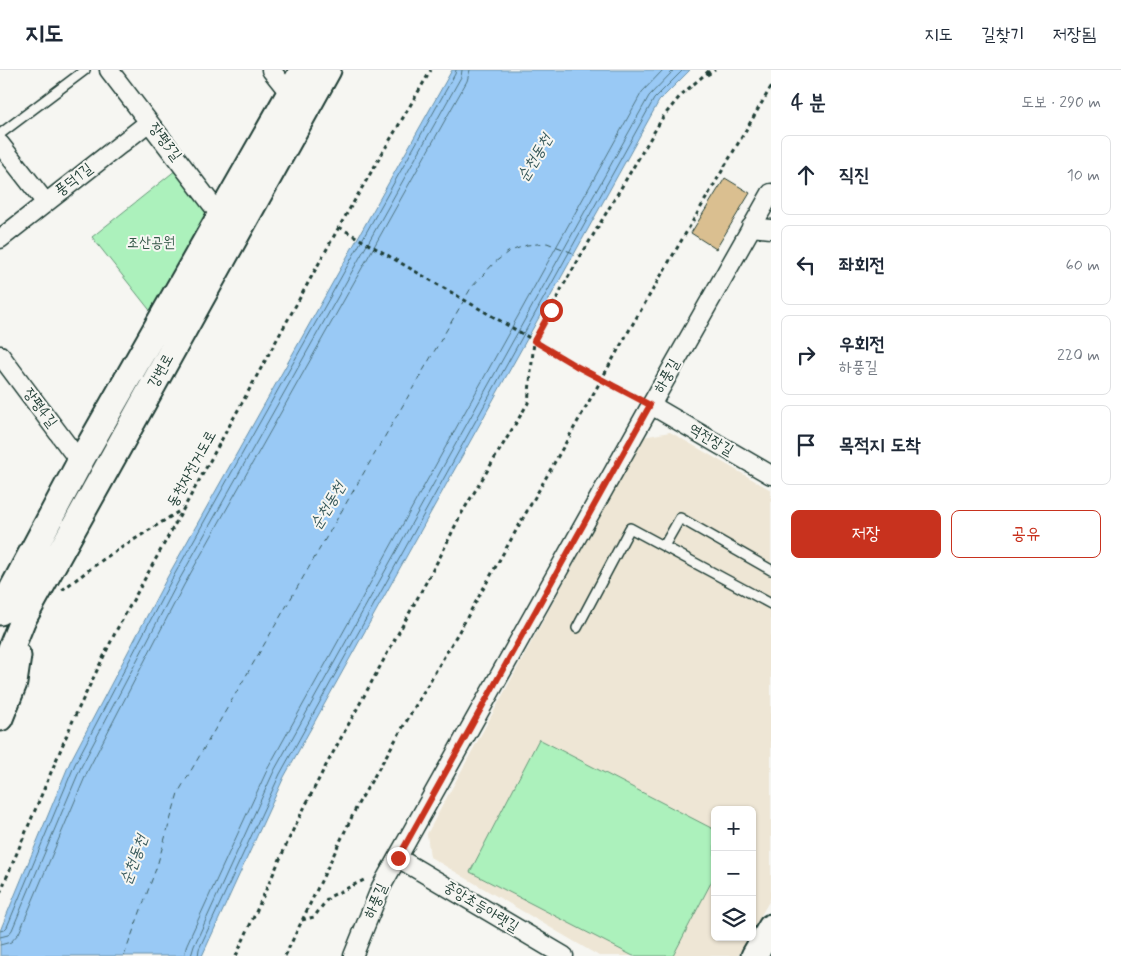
<!DOCTYPE html>
<html lang="ko">
<head>
<meta charset="utf-8">
<style>
	:root { --surface:#fff; --page:#f6f6f7; --text:#1f2937; --muted:#747a83; --line:#e0e1e3; --accent:#c8321e }
	body { margin:0; font-family:Mynerve,"Poor Story",sans-serif; background:var(--page); color:var(--text) }
	.controls { position:absolute; right:15px; bottom:15px; display:grid; overflow:hidden; border-radius:8px; box-shadow:0 1px 4px #0004 }
	.controls button { width:45px; height:45px; display:grid; place-items:center; padding:0; border:0; border-bottom:1px solid var(--line); background:var(--surface); color:var(--text); font:25px sans-serif }
	.stop { position:absolute; width:15px; height:15px; margin:-11px; border:4px solid #c8321e; border-radius:50%; background:#fff }
	.stop.end { background:#c8321e; border-color:#fff; box-shadow:0 1px 5px #0008 }
	.list { margin:0; padding:0; list-style:none }
	h2 { display:flex; justify-content:space-between; align-items:center; height:65px; margin:0; padding:0 20px; font-size:21px }
	h2 small { font-size:16px; font-weight:400; color:var(--muted) }
	.list li { display:grid; grid-template-columns:32px 1fr auto; gap:15px; align-items:center; box-sizing:border-box; height:80px; margin:0 10px 10px; padding:0 10px; border:1px solid var(--line); border-radius:8px }
	.list b { display:block; font-size:19px; white-space:nowrap }
	.list p { margin:0; font-size:16px; white-space:nowrap; color:var(--muted) }
	.list em { font-size:16px; font-style:normal; color:var(--muted) }
	.actions { display:flex; gap:10px; padding:15px 20px }
	.actions a { flex:1; padding:11px 0; border:1px solid var(--accent); border-radius:8px; text-align:center; font-size:18px; color:var(--accent) }
	.actions .main { background:var(--accent); color:#fff }
	.icon { flex:none; width:28px; height:28px; fill:none; stroke:currentColor; stroke-width:2; stroke-linecap:round; stroke-linejoin:round }
	.map { position:relative; flex:none; width:771px; height:886px; overflow:hidden }
	header { display:flex; align-items:center; gap:30px; box-sizing:border-box; height:70px; padding:0 25px; background:var(--surface); border-bottom:1px solid var(--line) }
	header strong { font-size:24px }
	nav { display:flex; gap:28px; margin-inline-start:auto; font-size:18px }
	main { display:flex }
	aside { flex:1; background:var(--surface) }
	.map>svg:first-child { display:block }
</style>
</head>
<body>
<header>
<strong>지도</strong>
<nav><a>지도</a><a>길찾기</a><a>저장됨</a></nav>
</header>
<main>
<div class="map">
<svg width="771" height="886" viewBox="0 0 771 886">
	<rect width="100%" height="100%" fill="#f6f6f2"/>
	<filter id="ink" filterUnits="userSpaceOnUse"><feTurbulence type="fractalNoise" baseFrequency=".02" numOctaves="2"/><feDisplacementMap in="SourceGraphic" scale="10" xChannelSelector="R" yChannelSelector="G"/><feConvolveMatrix kernelMatrix="1 2 1 2 8 2 1 2 1" color-interpolation-filters="sRGB"/></filter>
	<g filter="url(#ink)">
		<!-- built -->
		<path fill="#eee6d5" d="M670 362 771 420V828L752 861V740H715V867H749L738 886H599L430 787 427 764 643 367Z"/>
		<!-- green -->
		<path fill="#acf1bc" stroke="#669778" d="M176 100 214 147 156 248 92 167Z
			M539 669 715 760V805L673 886H633L470 802Z"/>
		<!-- water -->
		<path fill="#99c9f5" stroke="#6891a8" d="M452 0H690L659 31 284 707 202 886H0V861L70 692 168 506Z"/>
		<g fill="none" stroke-linecap="round" stroke-linejoin="round">
			<!-- shore -->
			<path stroke="#507581" stroke-width="1" d="M0 861 4 860 7 857 75 694 172 509 455 4 456 0
				M0 867 8 865 12 860 81 697 178 512 461 7 462 0
				M0 875 11 872 19 863 88 700 184 515 467 11 470 0
				M184 886 187 874 268 698 642 22 663 0
				M191 886 194 876 274 701 649 26 674 0
				M198 886 199 879 280 704 654 29 683 0"/>
			<!-- ferry -->
			<path stroke="#37595b" stroke-width="1" stroke-dasharray="6 5" stroke-linecap="butt" d="M124 886 157 796 178 723 471 218 494 193 508 182 527 175 547 173 581 186"/>
		</g>
		<!-- building -->
		<path fill="#dabf90" stroke="#1f3d34" d="M725 108 750 123 716 179 691 163Z"/>
		<g fill="none" stroke-linecap="round" stroke-linejoin="round">
			<!-- lane casing -->
			<g stroke="#1f3d34" stroke-width="12">
				<path id="lane" d="M0 64 85 0
					M664 476 680 448 771 500
					M577 558 630 458 771 534"/>
			</g>
			<!-- street casing -->
			<g stroke="#1f3d34" stroke-width="21">
				<path id="street" d="M109 0 220 145
					M271 0 290 24
					M0 74 46 133
					M751 157 771 159
					M0 169 149 52
					M0 285 80 392
					M651 335 771 405
					M398 788 564 886
					M353 886 381 817 651 335 771 123"/>
			</g>
			<!-- secondary casing -->
			<g stroke="#1f3d34" stroke-width="29">
				<path id="secondary" d="M0 542 80 392 303 0
					M0 606 22 551 328 0
					M0 648 14 613 18 586
					M754 886 771 857"/>
			</g>
			<!-- path -->
			<path stroke="#1f3d34" stroke-width="3" stroke-dasharray="4 4" stroke-linecap="butt" d="M707 5 715 0
				M339 157 528 267 576 296 638 328
				M62 520 105 488 181 440
				M0 823 74 648 116 561 339 157 431 0
				M302 850 314 847 329 827 364 810 367 811
				M236 886 294 758 323 701 441 485 460 446 528 333 534 271 540 259 563 216 663 47 681 25 710 0
				M285 886 358 734 465 551 631 257 771 17"/>
			<!-- lane -->
			<use href="#lane" stroke="#f6f6f2" stroke-width="9"/>
			<!-- street -->
			<use href="#street" stroke="#f6f6f2" stroke-width="18"/>
			<!-- secondary -->
			<use href="#secondary" stroke="#f6f6f2" stroke-width="25"/>
		</g>
	</g>
	<g fill="none" stroke-linecap="round" stroke-linejoin="round" filter="url(#ink)">
		<!-- route -->
		<path stroke="#c8321e" stroke-width="6" d="M398 788 650 335 576 296 534 271 551 240"/>
	</g>
	<g text-anchor="middle" dominant-baseline="central" stroke-width="4" stroke-linejoin="round" paint-order="stroke">
		<!-- street labels -->
		<g font-size="15" fill="#1f3d34" stroke="#f6f6f2">
			<text transform="translate(165 72) rotate(53)">장평3길</text>
			<text transform="translate(74 110) rotate(-38)">풍덕1길</text>
			<text transform="translate(161 301) rotate(-61)">강변로</text>
			<text transform="translate(667 306) rotate(-61)">하풍길</text>
			<text transform="translate(40 338) rotate(53)">장평4길</text>
			<text transform="translate(711 370) rotate(30)">역전장길</text>
			<text transform="translate(192 399) rotate(-61)">동천자전거도로</text>
			<text transform="translate(376 831) rotate(-66)">하풍길</text>
			<text transform="translate(481 837) rotate(31)">중앙초등아랫길</text>
		</g>
		<!-- park labels -->
		<g font-size="15" fill="#345848" stroke="#f6f6f2">
			<text x="151" y="173">조산공원</text>
		</g>
		<!-- water labels -->
		<g font-size="16" font-style="italic" fill="#37595b" stroke="#f6f6f2">
			<text transform="translate(535 88) rotate(-59)">순천동천</text>
			<text transform="translate(328 436) rotate(-59)">순천동천</text>
			<text transform="translate(134 790) rotate(-70)">순천동천</text>
		</g>
	</g>
</svg>
<div class="controls">
<button>+</button>
<button>−</button>
<button><svg class="icon" aria-label="layers" viewBox="0 0 24 24"><path d="M12 4l9 5-9 5-9-5zM3 14l9 5 9-5"/></svg></button>
</div>
<div class="stop" style="left:551px;top:240px"></div>
<div class="stop end" style="left:398px;top:788px"></div>
</div>
<aside>
<h2>4 분<small>도보 · 290 m</small></h2>
<ul class="list">
<li><svg class="icon" aria-label="ahead" viewBox="0 0 24 24"><path d="M12 20V5M6 11l6-6 6 6"/></svg><div><b>직진</b></div><em>10 m</em></li>
<li><svg class="icon" aria-label="left" viewBox="0 0 24 24"><path d="M17 20v-9H6M10 6l-5 5 5 5"/></svg><div><b>좌회전</b></div><em>60 m</em></li>
<li><svg class="icon" aria-label="right" viewBox="0 0 24 24"><path d="M7 20v-9h11M14 6l5 5-5 5"/></svg><div><b>우회전</b><p>하풍길</p></div><em>220 m</em></li>
<li><svg class="icon" aria-label="arrive" viewBox="0 0 24 24"><path d="M6 21V4h12l-3 4 3 4H6"/></svg><div><b>목적지 도착</b></div></li>
</ul>
<div class="actions"><a class="main">저장</a><a>공유</a></div>
</aside>
</main>
</body>
</html>
